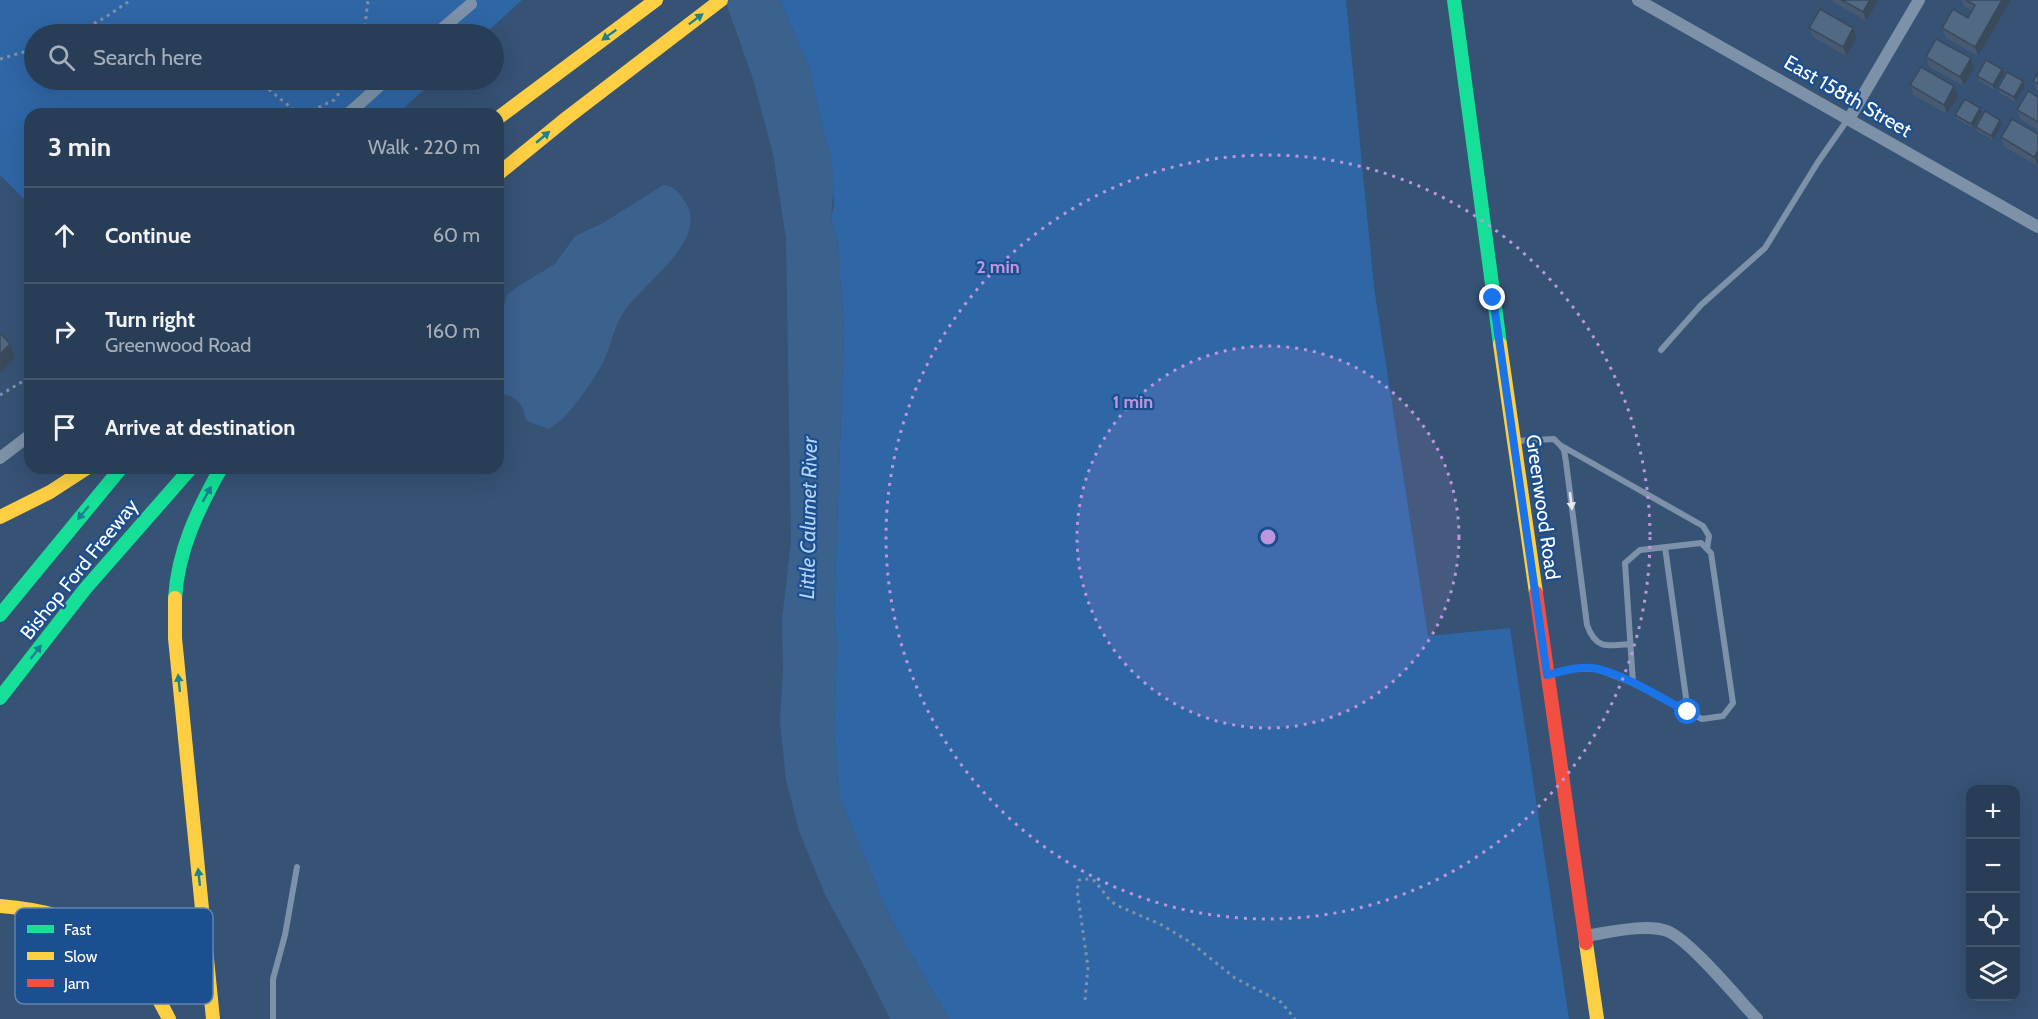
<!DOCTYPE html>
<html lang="en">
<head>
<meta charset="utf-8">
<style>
	:root { --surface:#283e57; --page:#344961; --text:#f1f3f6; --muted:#a5aeba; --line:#44576d }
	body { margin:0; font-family:Cabin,sans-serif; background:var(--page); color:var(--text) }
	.controls { position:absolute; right:18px; bottom:18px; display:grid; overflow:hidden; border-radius:12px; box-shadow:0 6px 24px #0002 }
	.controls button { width:54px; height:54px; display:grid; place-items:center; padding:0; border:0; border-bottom:2px solid var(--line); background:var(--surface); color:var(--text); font:30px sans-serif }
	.stop { position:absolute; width:18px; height:18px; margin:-14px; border:4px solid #1a73e8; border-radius:50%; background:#fff }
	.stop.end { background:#1a73e8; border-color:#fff; box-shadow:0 2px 6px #0008 }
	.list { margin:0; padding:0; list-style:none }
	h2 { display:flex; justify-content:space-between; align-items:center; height:78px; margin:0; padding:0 24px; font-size:26px }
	h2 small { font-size:20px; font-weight:400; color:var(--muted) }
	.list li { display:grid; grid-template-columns:39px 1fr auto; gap:18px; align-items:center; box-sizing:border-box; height:96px; padding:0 24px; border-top:2px solid var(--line) }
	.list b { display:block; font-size:22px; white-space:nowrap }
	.list p { margin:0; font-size:20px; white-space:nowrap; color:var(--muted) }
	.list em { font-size:20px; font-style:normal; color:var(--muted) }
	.icon { flex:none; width:33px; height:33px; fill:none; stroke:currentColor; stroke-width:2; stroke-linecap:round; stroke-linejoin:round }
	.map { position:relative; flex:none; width:2038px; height:1019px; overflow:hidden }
	.search { position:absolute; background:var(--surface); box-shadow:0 6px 24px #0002; left:24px; top:24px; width:480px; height:66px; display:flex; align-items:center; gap:15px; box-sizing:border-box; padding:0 21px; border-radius:33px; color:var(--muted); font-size:22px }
	.panel { position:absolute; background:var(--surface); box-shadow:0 6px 24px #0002; left:24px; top:108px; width:480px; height:366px; border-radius:18px }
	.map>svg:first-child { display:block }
</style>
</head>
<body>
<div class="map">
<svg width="2038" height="1019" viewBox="0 0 2038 1019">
	<rect width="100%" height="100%" fill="#365274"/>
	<!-- green -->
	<path fill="#2f66a5" d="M0 0H522L485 34H34V80H435L397 114H30V205L0 175Z
		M780 0H1346L1374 287 1428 636 1510 628 1569 1019H949L890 918 839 796 834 731 837 644 834 615 844 330 837 239 831 219 834 204 831 156 823 131 810 70Z"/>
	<!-- water -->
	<path fill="#3b618d" d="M725 0H780L810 70 823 131 831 156 834 181 831 219 837 239 844 330 834 615 837 644 834 731 839 796 890 918 949 1019H890L865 968 826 897 799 831 786 780 780 721 783 670 782 619 791 541 786 239 773 154 753 79Z
		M663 185C673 186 678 191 684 200 713 240 639 285 622 315 614 328 611 344 605 358 598 374 579 401 567 414 562 420 555 424 549 429L529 422 525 418C524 402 513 395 498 393V315L503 311 507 295 517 287 555 264 575 236 603 223Z"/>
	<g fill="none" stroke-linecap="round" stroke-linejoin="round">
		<!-- path -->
		<path stroke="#7d92a8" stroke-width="3" stroke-dasharray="3 4.5" stroke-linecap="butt" d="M82 31 126 30 156 34
			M74 34 104 18 131 0
			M364 34 368 0
			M0 59 34 49
			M257 80 299 114
			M305 114 334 100 349 80
			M0 395 30 377
			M1085 1000 1088 967 1077 890 1079 880 1089 879 1095 881 1108 898 1116 905 1160 924 1190 942 1235 978 1281 1002 1295 1019"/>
		<!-- lane -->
		<path stroke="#7d92a8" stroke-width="6" d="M1661 350 1701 305 1765 248 1818 162 1848 119
			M1514 441 1554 439 1560 445 1703 526 1709 536 1707 549
			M1560 445 1564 450 1566 462 1587 625C1596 650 1608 646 1630 644
			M1665 547 1688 712
			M1550 674 1571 669H1597L1633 683 1702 719 1723 716 1733 703 1711 553 1701 543 1640 550 1625 563 1633 683
			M273 1019V979L285 935 297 867"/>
		<!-- street -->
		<path stroke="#7d92a8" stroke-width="12" d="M1638 0 2038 227
			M436 34 471 4
			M348 114 386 80
			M1849 119 1919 0
			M0 458 30 435
			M1584 936C1607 933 1646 923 1667 931 1689 939 1739 1000 1757 1019"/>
		<!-- fast -->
		<path stroke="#16e098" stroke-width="14" d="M1454 0 1500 344
			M175 598C178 550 198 509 221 468
			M0 615 121 468
			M0 698 85 589 191 468"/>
		<!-- slow -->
		<path stroke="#ffcf43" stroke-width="14" d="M498 118 656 0
			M498 174 568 117 721 0
			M1500 344 1536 593
			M0 517 50 492 87 468
			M175 598V638L213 1019
			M0 906C87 913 131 941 169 1019
			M1586 943 1597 1019"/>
		<!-- jam -->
		<path stroke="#f24e42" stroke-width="14" d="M1536 593 1586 943"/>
	</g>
	<!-- wall -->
	<path fill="#475a72" d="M1832 0H1876L1877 3 1866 21 1833 2Z
		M1962 0H2011L1978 56 1946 38 1942 28 1968 18 1972 11 1964 6Z
		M1809 28 1857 38 1846 56 1813 37Z
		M1926 57 1971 58 1974 68 1964 86 1929 67Z
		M2038 73V91L2037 90 2033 81Z
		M2004 74 1994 90 1979 81 1977 76Z
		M2023 81 2025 86 2016 102 2000 93 1998 88Z
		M1910 85 1958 96 1947 114 1913 95Z
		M2038 97V130L2020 119 2017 110Z
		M1982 112 1973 128 1957 119 1955 115Z
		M2000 120 2002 125 1993 140 1977 131 1976 127Z
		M2038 134V166L2004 147 2001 137Z"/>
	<!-- shaded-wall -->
	<path fill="#394a5c" d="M1870 0H1876L1877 3 1866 21 1863 12Z
		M2002 0H2011L1978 56 1975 47Z
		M1853 28 1857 38 1846 56 1843 47Z
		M1971 58 1974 68 1964 86 1960 77Z
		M2002 69 2004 74 1994 90 1993 85Z
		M2023 81 2025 86 2016 102 2014 97Z
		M1954 86 1958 96 1947 114 1944 105Z
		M1980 108 1982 112 1973 128 1971 124Z
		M2000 120 2002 125 1993 140 1991 136Z
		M2038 150V166L2034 157Z
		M10 344 15 358 0 373V354Z"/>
	<!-- building -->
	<path fill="#526984" stroke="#394a5c" stroke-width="1.5" d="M1842 0H1870L1863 12Z
		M1966 0H2002L1975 47 1942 28 1953 9 1968 18 1975 5Z
		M1820 9 1853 28 1843 47 1809 28Z
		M1936 39 1971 58 1960 77 1926 57Z
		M1986 60 2002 69 1993 85 1977 76Z
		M1921 67 1954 86 1944 105 1910 85Z
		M2007 72 2023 81 2014 97 1998 88Z
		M2038 73V84L2033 81Z
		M2028 91 2038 97V122L2017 110Z
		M1965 99 1980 108 1971 124 1955 115Z
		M1985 111 2000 120 1991 136 1976 127Z
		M2012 119 2038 134V150L2034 157 2001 137Z
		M0 333 10 344 0 354Z"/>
	<!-- one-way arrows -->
	<defs><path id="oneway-solid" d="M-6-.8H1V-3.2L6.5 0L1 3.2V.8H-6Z" transform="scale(1.5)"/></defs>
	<g fill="#198292">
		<use href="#oneway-solid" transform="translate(696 19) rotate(-37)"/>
		<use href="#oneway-solid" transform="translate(609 35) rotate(144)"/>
		<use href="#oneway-solid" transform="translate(543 137) rotate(-40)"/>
		<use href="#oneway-solid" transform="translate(207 494) rotate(-61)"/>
		<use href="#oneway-solid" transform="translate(83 513) rotate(130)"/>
		<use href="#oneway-solid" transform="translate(36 652) rotate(-52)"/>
		<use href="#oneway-solid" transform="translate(179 683) rotate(-96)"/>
		<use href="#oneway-solid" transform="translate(199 877) rotate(-96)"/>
	</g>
	<use fill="#e5e9ee" href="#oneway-solid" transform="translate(1571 501) rotate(83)"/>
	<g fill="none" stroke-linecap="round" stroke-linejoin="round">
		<!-- route -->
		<path stroke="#1a73e8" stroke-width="8" d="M1493 298 1547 675C1563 671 1582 665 1598 669 1629 677 1659 697 1688 712"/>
	</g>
	<!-- distance rings -->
	<circle cx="1268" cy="537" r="191" fill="#bd96df" fill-opacity=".12"/>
	<g fill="none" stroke="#bd96df" stroke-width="3" stroke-dasharray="3 6">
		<circle cx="1268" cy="537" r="191"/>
		<circle cx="1268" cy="537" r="382"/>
	</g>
	<g text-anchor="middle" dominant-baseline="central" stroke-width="4.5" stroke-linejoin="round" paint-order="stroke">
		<!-- street labels -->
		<g font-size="20" fill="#fff" stroke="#1b4f8f">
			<text transform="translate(1848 96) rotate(30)">East 158th Street</text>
			<text transform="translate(1543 507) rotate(82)">Greenwood Road</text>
			<text transform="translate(79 569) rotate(-51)">Bishop Ford Freeway</text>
		</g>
		<!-- water labels -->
		<g font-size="21" font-style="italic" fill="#b5d3f5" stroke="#1b4f8f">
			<text transform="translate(808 518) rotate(-89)">Little Calumet River</text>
		</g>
	</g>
	<!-- legend -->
	<rect x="15" y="908" width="198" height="96" rx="9" fill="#1b4f8f" stroke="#5f84b1" stroke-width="1.5"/>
	<rect x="27" y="925" width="27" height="8" fill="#16e098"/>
	<rect x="27" y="952" width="27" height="8" fill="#ffcf43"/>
	<rect x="27" y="979" width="27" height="8" fill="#f24e42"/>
	<g font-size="16" fill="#fff">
		<text x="64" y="935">Fast</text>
		<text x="64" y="962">Slow</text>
		<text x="64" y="989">Jam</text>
	</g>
	<circle cx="1268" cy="537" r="9" fill="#bd96df" stroke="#1b4f8f" stroke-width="3"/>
	<g font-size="18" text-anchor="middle" font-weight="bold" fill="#bd96df" stroke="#1b4f8f" stroke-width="4.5" stroke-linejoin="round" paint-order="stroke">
		<text x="998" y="273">2 min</text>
		<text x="1133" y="408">1 min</text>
	</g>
</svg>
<div class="controls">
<button>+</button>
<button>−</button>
<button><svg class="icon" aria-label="locate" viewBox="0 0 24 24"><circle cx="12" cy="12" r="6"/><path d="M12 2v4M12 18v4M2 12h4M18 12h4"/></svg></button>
<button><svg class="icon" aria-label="layers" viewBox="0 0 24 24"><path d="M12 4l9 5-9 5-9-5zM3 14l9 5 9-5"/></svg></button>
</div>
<div class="stop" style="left:1688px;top:712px"></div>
<div class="stop end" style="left:1493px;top:298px"></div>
<div class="search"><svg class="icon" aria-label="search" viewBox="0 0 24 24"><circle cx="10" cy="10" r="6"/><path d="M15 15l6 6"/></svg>Search here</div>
<section class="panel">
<h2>3 min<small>Walk · 220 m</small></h2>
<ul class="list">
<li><svg class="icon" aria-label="ahead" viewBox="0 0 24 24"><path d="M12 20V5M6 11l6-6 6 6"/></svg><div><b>Continue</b></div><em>60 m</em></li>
<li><svg class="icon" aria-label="right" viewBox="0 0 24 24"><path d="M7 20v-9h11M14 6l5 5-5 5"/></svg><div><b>Turn right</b><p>Greenwood Road</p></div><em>160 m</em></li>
<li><svg class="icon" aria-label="arrive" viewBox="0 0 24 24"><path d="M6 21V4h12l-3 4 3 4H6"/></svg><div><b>Arrive at destination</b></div></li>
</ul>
</section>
</div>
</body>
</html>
